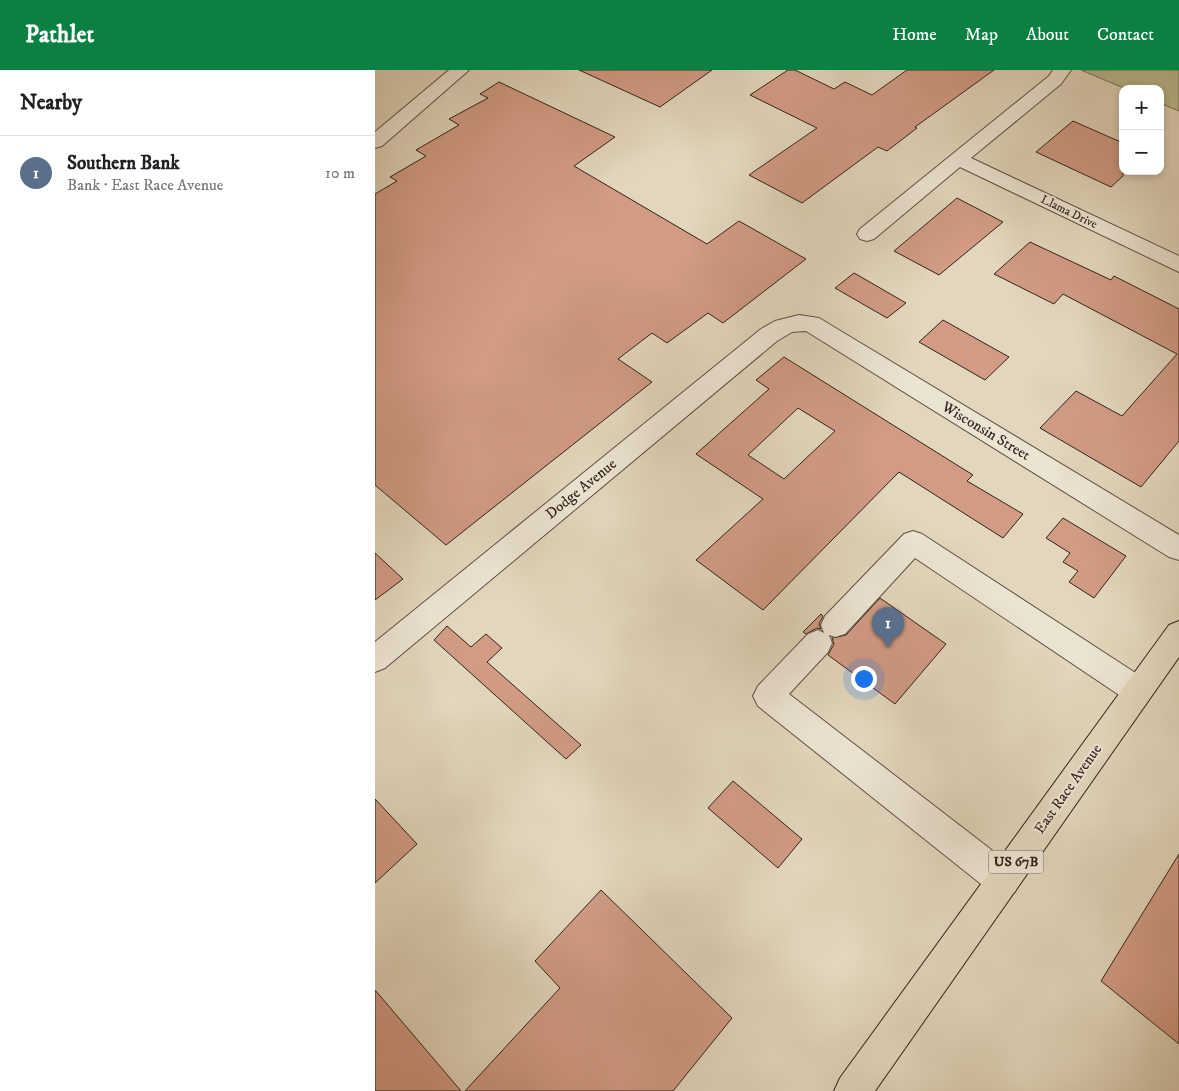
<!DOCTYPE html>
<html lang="en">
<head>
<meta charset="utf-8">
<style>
	:root { --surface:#fff; --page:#f6f6f6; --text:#202124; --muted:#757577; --line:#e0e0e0; --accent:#0b8043 }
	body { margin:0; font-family:"IM FELL DW Pica",serif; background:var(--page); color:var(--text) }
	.controls { position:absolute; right:15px; top:15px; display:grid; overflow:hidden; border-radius:10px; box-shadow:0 2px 8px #0003 }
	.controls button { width:45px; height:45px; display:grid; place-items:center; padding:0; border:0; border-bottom:1px solid var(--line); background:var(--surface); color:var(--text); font:25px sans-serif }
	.you { position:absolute; left:488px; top:608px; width:18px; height:18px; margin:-12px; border:4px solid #fff; border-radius:50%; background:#1a73e8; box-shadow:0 0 0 8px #1a73e833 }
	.badge { display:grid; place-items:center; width:32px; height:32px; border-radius:50%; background:var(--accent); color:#fff; font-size:16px; font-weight:700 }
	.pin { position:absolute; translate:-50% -41px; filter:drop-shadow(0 1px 2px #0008) }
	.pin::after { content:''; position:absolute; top:26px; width:18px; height:15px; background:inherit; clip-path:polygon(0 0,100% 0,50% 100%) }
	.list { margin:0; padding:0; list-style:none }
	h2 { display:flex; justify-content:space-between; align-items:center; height:65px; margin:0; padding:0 20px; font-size:21px }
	h2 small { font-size:16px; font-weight:400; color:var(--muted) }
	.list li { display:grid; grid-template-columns:32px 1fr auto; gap:15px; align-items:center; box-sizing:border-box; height:75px; padding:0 20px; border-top:1px solid var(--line) }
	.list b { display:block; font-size:19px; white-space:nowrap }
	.list p { margin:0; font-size:16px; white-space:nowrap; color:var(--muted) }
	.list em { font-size:16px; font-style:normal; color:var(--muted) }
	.map { position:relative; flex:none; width:804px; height:1021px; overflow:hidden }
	header { display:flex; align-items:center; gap:30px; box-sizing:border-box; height:70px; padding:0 25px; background:var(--accent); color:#fff }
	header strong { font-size:24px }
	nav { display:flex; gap:28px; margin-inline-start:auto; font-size:18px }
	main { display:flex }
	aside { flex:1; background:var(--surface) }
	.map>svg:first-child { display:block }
</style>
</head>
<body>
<header>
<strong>Pathlet</strong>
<nav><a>Home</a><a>Map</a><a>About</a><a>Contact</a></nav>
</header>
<main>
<aside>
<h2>Nearby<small></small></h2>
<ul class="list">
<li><span class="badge" style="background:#5c6f8a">1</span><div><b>Southern Bank</b><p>Bank · East Race Avenue</p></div><em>10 m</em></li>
</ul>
</aside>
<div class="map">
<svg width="804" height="1021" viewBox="0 0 804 1021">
	<rect width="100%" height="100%" fill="#e2d6bc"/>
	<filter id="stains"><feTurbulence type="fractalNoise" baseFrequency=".004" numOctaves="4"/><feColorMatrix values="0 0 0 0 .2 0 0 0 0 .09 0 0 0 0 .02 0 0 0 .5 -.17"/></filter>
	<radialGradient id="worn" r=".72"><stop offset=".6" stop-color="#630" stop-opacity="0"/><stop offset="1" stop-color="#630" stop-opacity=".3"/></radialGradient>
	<!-- green -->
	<path fill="#b9bc8d" stroke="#767055" d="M706 0H804V41L785 33V19H751Z"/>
	<!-- building -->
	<path fill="#d19b84" stroke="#33231d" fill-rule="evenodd" d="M204 0H337L285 37Z
		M413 0H420L459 19 470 12 497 25 532 0H619L540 57 542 58 512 81 503 77 427 133 374 105 442 58 375 25Z
		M124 12 240 67 199 96 332 174 364 151 431 189 348 253 333 243 292 273 277 263 243 289 277 312 71 475 0 415V124L22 111 15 107 51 86 41 80 84 55 74 49 113 28 105 24Z
		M698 51 748 73V106L736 117 661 82Z
		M582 128 628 152 564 205 519 181Z
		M655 172 736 210 739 206 804 239V371L766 417 665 358 701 321 747 346 802 284 688 224 679 234 619 204Z
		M479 203 493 211 531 233 512 248 460 218Z
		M568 250 634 287 610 310 544 272Z
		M409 287 598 405 592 411 648 444 628 468 524 402 388 540 321 490 388 429 321 384 394 319 381 310ZM423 338 460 361 409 409 373 385Z
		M688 448 751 486 719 528 694 512 703 501 688 492 695 483 671 468Z
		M0 483 28 509 0 530Z
		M505 528 571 574 520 634 453 585 459 574 457 568 471 565Z
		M446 544 448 546 444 554 446 559 442 558 431 564 428 562Z
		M72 556 96 577 111 564 127 578 112 592 206 675 191 689 59 570Z
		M358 711 427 769 403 798 333 738Z
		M0 729 42 774 0 813Z
		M804 784V974L726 911Z
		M226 820 357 948 298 1021H90L185 918 160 891Z
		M0 920 86 1021H0Z"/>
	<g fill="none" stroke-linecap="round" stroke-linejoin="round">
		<!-- minor casing -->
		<g stroke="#5f5045" stroke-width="2">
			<path id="minor" d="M74 0H94L7 76 0 78V62Z
				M678 0H696L686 14 596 88 804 186V202L585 97 499 169 492 171 485 169 482 164 485 159 674 6Z
				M424 245 444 248 804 465V490L794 487 431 261 417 262 402 271 10 598 0 602V572L386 259 400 251Z
				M538 461 547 464 773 611 778 621 773 631 763 634 753 631 540 488 470 564 460 567 454 565 457 573 453 582 414 624 640 798 645 810 640 822 628 827 616 822 383 636 378 626 383 616 433 564 443 560 449 563 446 555 450 546 529 464Z"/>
		</g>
		<!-- major casing -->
		<g stroke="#33231d" stroke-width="2">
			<path id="major" d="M804 551V587L500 1021H459L465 1008 794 555Z"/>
		</g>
		<!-- minor -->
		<use href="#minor" fill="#ece4d3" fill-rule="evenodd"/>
		<!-- major -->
		<use href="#major" fill="#e2d6bc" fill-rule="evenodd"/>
	</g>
	<g text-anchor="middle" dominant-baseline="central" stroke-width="4" stroke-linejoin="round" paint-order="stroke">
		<!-- far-street labels -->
		<g font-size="12" fill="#33231d" stroke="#ece4d3">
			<text transform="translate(694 142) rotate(26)">Llama Drive</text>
		</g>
		<!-- shield labels -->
		<rect fill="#ece4d3" stroke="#6a5d54" stroke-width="1" x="613.5" y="780.5" width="55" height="23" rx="4"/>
		<g font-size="14" font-weight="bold" fill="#33231d">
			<text x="641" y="792">US 67B</text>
		</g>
		<!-- street labels -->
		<g font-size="15" fill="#33231d" stroke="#ece4d3">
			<text transform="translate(611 361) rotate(31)">Wisconsin Street</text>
			<text transform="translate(206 419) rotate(-39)">Dodge Avenue</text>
			<text transform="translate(693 719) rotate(-55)">East Race Avenue</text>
		</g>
	</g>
	<rect width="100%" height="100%" filter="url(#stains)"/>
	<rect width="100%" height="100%" fill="url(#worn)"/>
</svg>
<div class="controls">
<button>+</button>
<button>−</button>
</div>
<div class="you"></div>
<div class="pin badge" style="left:513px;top:578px;background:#5c6f8a">1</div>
</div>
</main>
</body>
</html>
